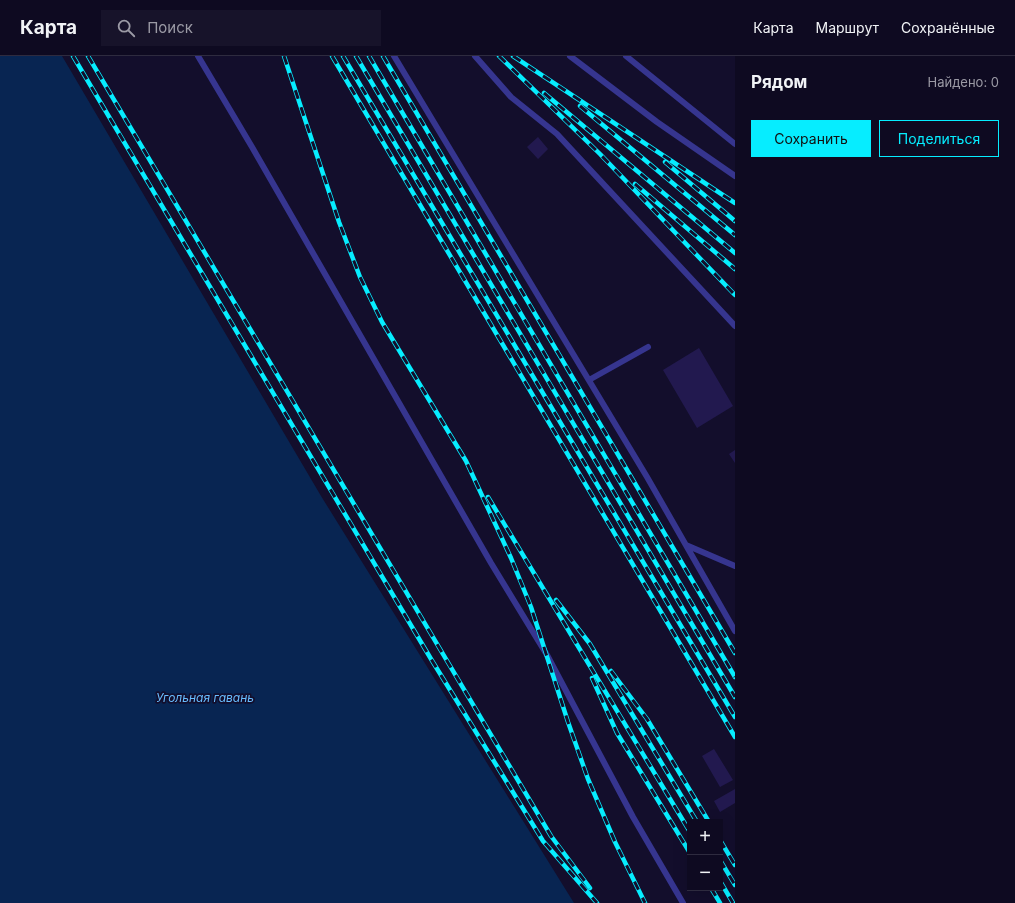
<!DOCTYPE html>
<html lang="ru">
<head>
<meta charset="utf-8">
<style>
	:root { --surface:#0e0a21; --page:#17132a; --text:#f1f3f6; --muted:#9b9aa5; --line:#2e2b3f; --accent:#06edff }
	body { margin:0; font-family:Inter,sans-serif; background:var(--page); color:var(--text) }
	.controls { position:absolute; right:12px; bottom:12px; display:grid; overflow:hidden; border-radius:0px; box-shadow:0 4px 16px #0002 }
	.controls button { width:36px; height:36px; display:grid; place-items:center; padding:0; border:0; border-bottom:1px solid var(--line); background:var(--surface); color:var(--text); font:20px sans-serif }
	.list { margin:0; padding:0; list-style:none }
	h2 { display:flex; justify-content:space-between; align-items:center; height:52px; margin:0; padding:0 16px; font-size:17px }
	h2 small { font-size:13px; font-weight:400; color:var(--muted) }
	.actions { display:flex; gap:8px; padding:12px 16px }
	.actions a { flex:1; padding:9px 0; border:1px solid var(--accent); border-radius:0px; text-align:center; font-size:14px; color:var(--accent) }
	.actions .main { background:var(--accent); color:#111 }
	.icon { flex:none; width:22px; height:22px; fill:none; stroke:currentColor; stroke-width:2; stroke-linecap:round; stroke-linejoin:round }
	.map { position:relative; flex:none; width:735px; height:847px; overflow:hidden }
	header { display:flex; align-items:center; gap:24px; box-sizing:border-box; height:56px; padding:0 20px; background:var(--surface); border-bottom:1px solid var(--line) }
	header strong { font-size:19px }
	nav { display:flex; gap:22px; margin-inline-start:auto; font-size:14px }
	.search { width:280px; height:36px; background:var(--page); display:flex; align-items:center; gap:10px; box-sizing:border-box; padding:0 14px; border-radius:0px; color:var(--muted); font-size:15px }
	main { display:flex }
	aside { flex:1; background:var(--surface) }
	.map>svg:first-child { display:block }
</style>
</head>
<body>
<header>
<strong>Карта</strong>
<div class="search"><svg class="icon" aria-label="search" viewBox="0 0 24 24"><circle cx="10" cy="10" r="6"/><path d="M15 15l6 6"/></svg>Поиск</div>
<nav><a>Карта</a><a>Маршрут</a><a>Сохранённые</a></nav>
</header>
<main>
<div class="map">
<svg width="735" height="847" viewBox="0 0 735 847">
	<rect width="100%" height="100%" fill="#130e2c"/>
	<!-- water -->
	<path fill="#082552" d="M0 0H62L321 440 574 847H0Z"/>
	<!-- building -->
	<path fill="#22194f" d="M538 81 548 93 538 103 527 91Z
		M699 292 733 350 697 372 663 314Z
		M735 394V407L729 398Z
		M714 693 733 724 720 731 702 700Z
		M735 733V747L720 756 714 745Z"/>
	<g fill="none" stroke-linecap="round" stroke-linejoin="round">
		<!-- service -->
		<path stroke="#36358f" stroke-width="6" d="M198 0 252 91 491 507 547 599 633 761 683 847
			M394 0 647 421 735 575
			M475 0 511 41 557 78 735 270
			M570 0 657 66 735 120
			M626 0 735 88
			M589 324 648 291
			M686 489 735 510"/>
		<!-- rail casing -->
		<g stroke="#06edff" stroke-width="4.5">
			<path id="rail" d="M73 0 431 603 543 785 597 847
				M88 0 551 780 590 832
				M284 0 339 166 360 221 382 266 466 405 511 502 531 551 568 666 588 723 615 786 645 847
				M332 0 735 681
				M343 0 735 661
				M356 0 735 641
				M369 0 735 621
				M383 0 735 597
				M499 0 600 98 735 239
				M513 0 735 147
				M544 37 735 197
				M580 50 735 179
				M665 106 735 165
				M635 128 735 213
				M488 441 690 776
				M556 544 590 588 697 766
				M611 615 647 663 709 766
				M592 622 617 677 690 797
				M720 784 735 809
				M720 804 735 829
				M720 825 733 847
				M711 832 720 847"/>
		</g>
		<!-- rail -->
		<use href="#rail" stroke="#130e2c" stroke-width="3" stroke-dasharray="9" stroke-linecap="butt"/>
	</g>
	<g text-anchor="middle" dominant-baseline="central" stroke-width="3.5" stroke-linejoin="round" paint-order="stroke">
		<!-- water labels -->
		<g font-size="12" font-style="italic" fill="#68bdff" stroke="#130e2c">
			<text x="205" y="641">Угольная гавань</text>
		</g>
	</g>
</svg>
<div class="controls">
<button>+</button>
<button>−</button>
</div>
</div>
<aside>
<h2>Рядом<small>Найдено: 0</small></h2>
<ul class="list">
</ul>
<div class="actions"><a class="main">Сохранить</a><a>Поделиться</a></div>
</aside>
</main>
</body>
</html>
